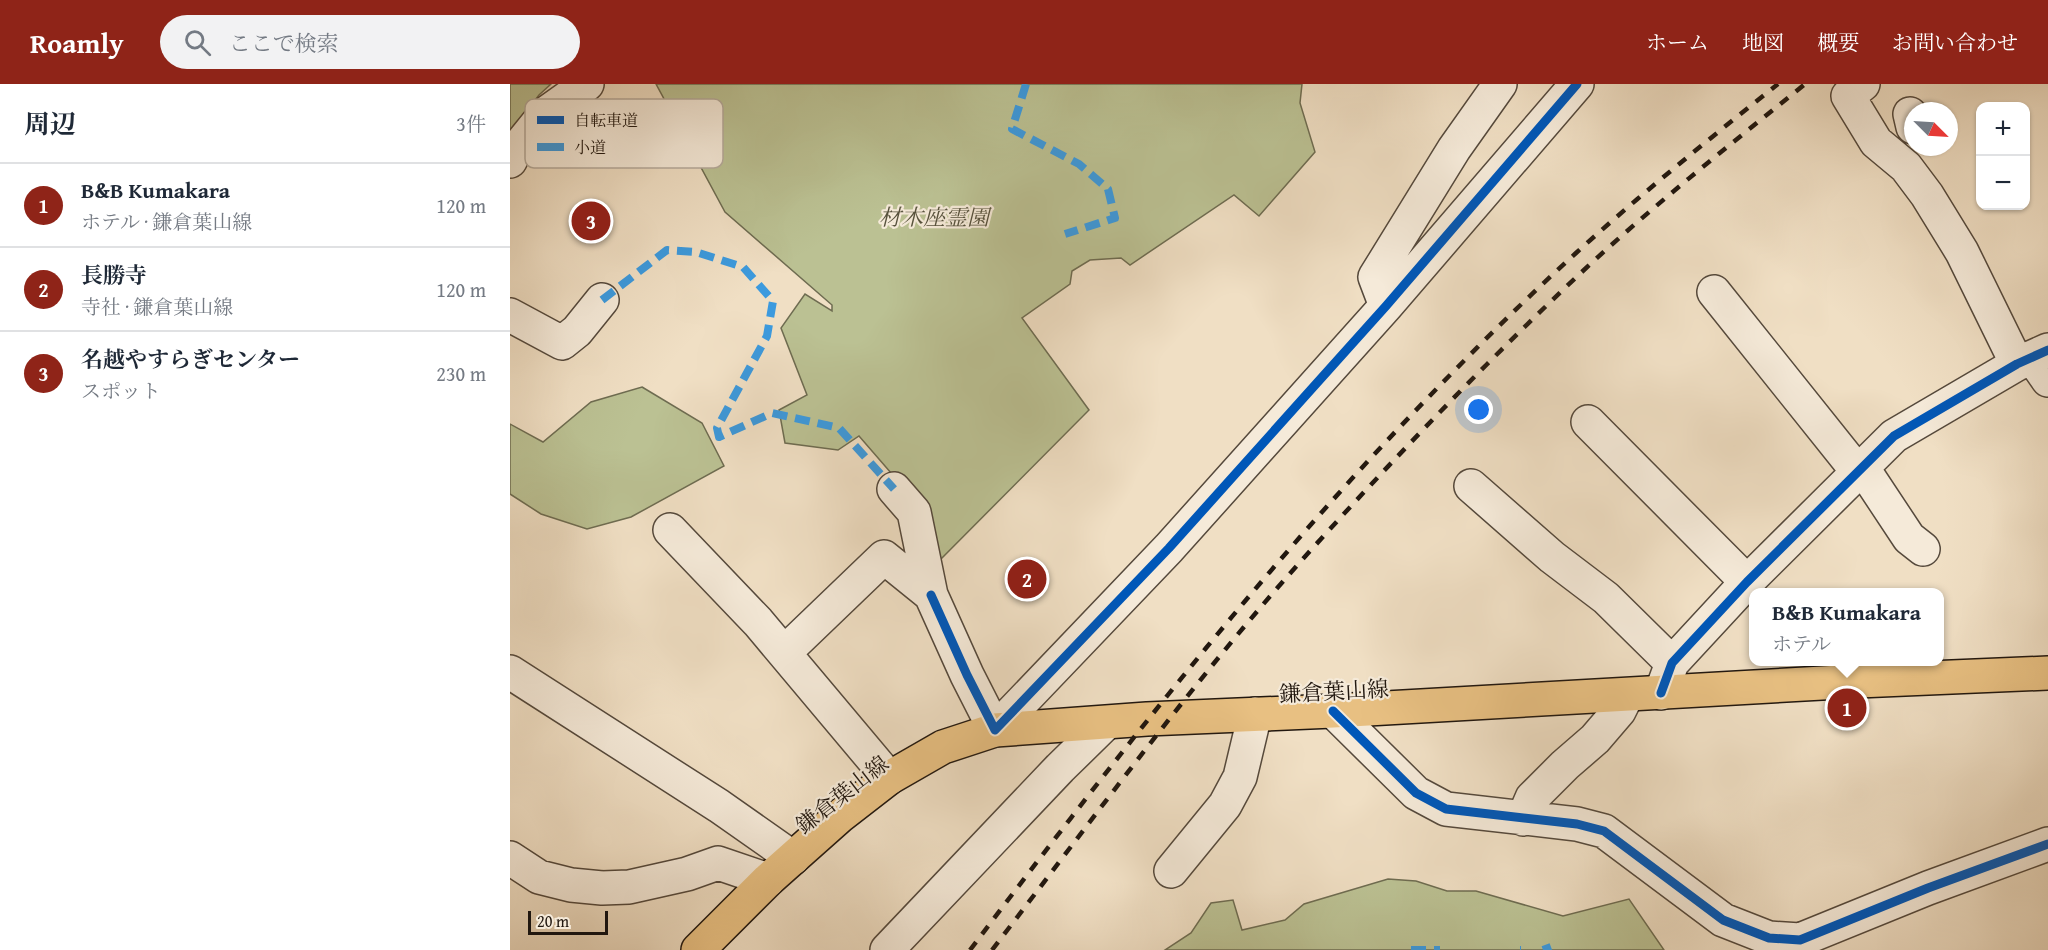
<!DOCTYPE html>
<html lang="ja">
<head>
<meta charset="utf-8">
<style>
	:root { --surface:#fff; --page:#f2f2f3; --text:#1f2937; --muted:#747a83; --line:#e0e1e3; --accent:#8f2418 }
	body { margin:0; font-family:"Gentium Book Plus","Noto Serif JP",serif; background:var(--page); color:var(--text) }
	.controls { position:absolute; right:18px; top:18px; display:grid; overflow:hidden; border-radius:12px; box-shadow:0 2px 4px #0004 }
	.controls button { width:54px; height:54px; display:grid; place-items:center; padding:0; border:0; border-bottom:2px solid var(--line); background:var(--surface); color:var(--text); font:30px sans-serif }
	.compass { position:absolute; left:1394px; top:18px; width:54px; height:54px; border-radius:50%; background:var(--surface); box-shadow:0 2px 4px #0004; rotate:114deg }
	.scale { position:absolute; left:18px; bottom:15px; width:80px; box-sizing:border-box; padding-left:6px; border:3px solid #21170f; border-top:0; font-size:16px; line-height:21px; white-space:nowrap; color:#21170f; -webkit-text-stroke:4px #f5ead9; paint-order:stroke }
	.you { position:absolute; left:969px; top:326px; width:21px; height:21px; margin:-15px; border:4px solid #fff; border-radius:50%; background:#1a73e8; box-shadow:0 0 0 9px #1a73e833 }
	.badge { display:grid; place-items:center; width:39px; height:39px; border-radius:50%; background:var(--accent); color:#fff; font-size:20px; font-weight:700 }
	.pin { position:absolute; translate:-50% -50%; border:3px solid #fff; box-shadow:0 2px 6px #0006 }
	.popup { position:absolute; left:1239px; top:504px; width:195px; height:78px; box-sizing:border-box; display:grid; place-content:center; border-radius:12px; background:var(--surface); filter:drop-shadow(0 2px 4px #0005); font-size:20px; white-space:nowrap; color:var(--muted) }
	.popup b { font-size:22px; color:var(--text) }
	.popup::after { content:''; position:absolute; left:50%; top:100%; margin-left:-12px; border:12px solid transparent; border-top-color:var(--surface) }
	.list { margin:0; padding:0; list-style:none }
	h2 { display:flex; justify-content:space-between; align-items:center; height:78px; margin:0; padding:0 24px; font-size:26px }
	h2 small { font-size:20px; font-weight:400; color:var(--muted) }
	.list li { display:grid; grid-template-columns:39px 1fr auto; gap:18px; align-items:center; box-sizing:border-box; height:84px; padding:0 24px; border-top:2px solid var(--line) }
	.list b { display:block; font-size:22px; white-space:nowrap }
	.list p { margin:0; font-size:20px; white-space:nowrap; color:var(--muted) }
	.list em { font-size:20px; font-style:normal; color:var(--muted) }
	.icon { flex:none; width:33px; height:33px; fill:none; stroke:currentColor; stroke-width:2; stroke-linecap:round; stroke-linejoin:round }
	.map { position:relative; flex:none; width:1538px; height:866px; overflow:hidden }
	header { display:flex; align-items:center; gap:36px; box-sizing:border-box; height:84px; padding:0 30px; background:var(--accent); color:#fff }
	header strong { font-size:28px }
	nav { display:flex; gap:33px; margin-inline-start:auto; font-size:21px }
	.search { width:420px; height:54px; background:var(--page); display:flex; align-items:center; gap:15px; box-sizing:border-box; padding:0 21px; border-radius:33px; color:var(--muted); font-size:22px }
	main { display:flex }
	aside { flex:1; background:var(--surface) }
	.map>svg:first-child { display:block }
</style>
</head>
<body>
<header>
<strong>Roamly</strong>
<div class="search"><svg class="icon" aria-label="search" viewBox="0 0 24 24"><circle cx="10" cy="10" r="6"/><path d="M15 15l6 6"/></svg>ここで検索</div>
<nav><a>ホーム</a><a>地図</a><a>概要</a><a>お問い合わせ</a></nav>
</header>
<main>
<aside>
<h2>周辺<small>3件</small></h2>
<ul class="list">
<li><span class="badge">1</span><div><b>B&amp;B Kumakara</b><p>ホテル · 鎌倉葉山線</p></div><em>120 m</em></li>
<li><span class="badge">2</span><div><b>長勝寺</b><p>寺社 · 鎌倉葉山線</p></div><em>120 m</em></li>
<li><span class="badge">3</span><div><b>名越やすらぎセンター</b><p>スポット</p></div><em>230 m</em></li>
</ul>
</aside>
<div class="map">
<svg width="1538" height="866" viewBox="0 0 1538 866">
	<rect width="100%" height="100%" fill="#f0dfc4"/>
	<filter id="stains"><feTurbulence type="fractalNoise" baseFrequency=".00333" numOctaves="4"/><feColorMatrix values="0 0 0 0 .2 0 0 0 0 .09 0 0 0 0 .02 0 0 0 .5 -.17"/></filter>
	<radialGradient id="worn" r=".72"><stop offset=".6" stop-color="#630" stop-opacity="0"/><stop offset="1" stop-color="#630" stop-opacity=".3"/></radialGradient>
	<!-- green -->
	<path fill="#bbc193" stroke="#6e6c51" stroke-width="1.5" d="M0 0H41L29 11 0 49Z
		M146 0H792L790 19 805 68 749 132 724 111 620 181 611 174 580 176 562 187 560 200 512 234 579 326 426 480 414 427 349 352 328 366 275 359 269 326 297 311 271 244 295 210 322 227V221L215 128Z
		M132 303 192 339 214 382 121 433 77 445 31 430 0 410V340L33 358 81 318Z
		M878 795 906 797 937 807H966L1053 832 1119 815 1154 866H655L681 849 701 819 723 816 732 846 775 836 794 820Z"/>
	<g fill="none" stroke-linecap="round" stroke-linejoin="round">
		<!-- minor casing -->
		<g stroke="#55493c" stroke-width="36">
			<path id="minor" d="M1353 0 1338 12 1366 58 1396 83 1417 111 1452 168 1507 280
				M1400 30 1403 43
				M0 77 5 67 35 30 77 0
				M1204 208 1348 388
				M876 222 865 193 944 65 990 0
				M0 231 52 259 67 247 92 216
				M1522 273 1538 296
				M1078 338 1237 498
				M1352 383 1399 454 1413 465
				M961 402 1042 473 1096 514 1162 579
				M384 405 404 428 421 511 457 591 485 646 659 464 876 222 1067 0
				M160 446 248 538 379 694
				M274 569 374 473 421 511
				M0 588 209 722 283 774
				M1151 609 1162 579 1237 498 1384 352 1507 280 1538 266
				M823 627 906 709 936 725 1067 740 1094 747 1213 836 1259 854 1290 856 1418 804 1538 760
				M1013 735 1022 714 1055 681 1085 655 1109 627 1117 611
				M0 774 29 793 61 801 92 804 119 803 177 790 208 779 258 796
				M661 787 715 721 730 693 745 630
				M377 866 550 684 596 639"/>
		</g>
		<!-- major casing -->
		<g stroke="#21170f" stroke-width="36">
			<path id="major" d="M188 866 258 796 330 732 379 694 433 663 485 646 637 635 823 627 1348 597 1538 589"/>
		</g>
		<!-- minor -->
		<use href="#minor" stroke="#f5ead9" stroke-width="33"/>
		<!-- major -->
		<use href="#major" stroke="#e8c082" stroke-width="33"/>
		<!-- rail -->
		<path stroke="#21170f" stroke-width="4.5" stroke-dasharray="10 10" stroke-linecap="butt" d="M460 866C591 693 724 521 872 362 934 296 999 230 1066 169 1131 110 1199 55 1268 0
			M482 866C583 735 681 600 791 477 882 376 976 278 1075 185 1145 120 1221 60 1295 0"/>
		<!-- quiet -->
		<path stroke="#3c9ade" stroke-width="8" stroke-dasharray="15 8" stroke-linecap="butt" d="M516 0 502 45 569 80 598 105 605 134 555 150
			M92 216 157 166 186 168 233 183 263 217 257 252 207 344 209 353 262 329 329 344 384 405
			M901 866H930
			M1010 866H1011
			M1033 866 1041 863"/>
		<!-- cycleway casing -->
		<g stroke="#f5ead9" stroke-width="13">
			<path id="cycleway" d="M421 511 457 591 485 646 659 464 876 222 1067 0
				M1151 609 1162 579 1237 498 1384 352 1507 280 1538 266
				M823 627 906 709 936 725 1067 740 1094 747 1213 836 1259 854 1290 856 1418 804 1538 760"/>
		</g>
		<!-- cycleway -->
		<use href="#cycleway" stroke="#0057b8" stroke-width="9"/>
	</g>
	<g text-anchor="middle" dominant-baseline="central" stroke-width="4.5" stroke-linejoin="round" paint-order="stroke">
		<!-- park labels -->
		<g font-size="22" font-style="italic" fill="#57523d" stroke="#f5ead9">
			<text x="424" y="133">材木座霊園</text>
		</g>
		<!-- street labels -->
		<g font-size="22" fill="#21170f" stroke="#f5ead9">
			<text transform="translate(824 607) rotate(-3)">鎌倉葉山線</text>
			<text transform="translate(332 710) rotate(-38)">鎌倉葉山線</text>
		</g>
	</g>
	<!-- legend -->
	<rect x="15" y="15" width="198" height="69" rx="9" fill="#f5ead9" stroke="#b5ab9c" stroke-width="1.5"/>
	<rect x="27" y="32" width="27" height="8" fill="#0057b8"/>
	<rect x="27" y="59" width="27" height="8" fill="#3c9ade"/>
	<g font-size="16" fill="#21170f">
		<text x="64" y="42">自転車道</text>
		<text x="64" y="69">小道</text>
	</g>
	<rect width="100%" height="100%" filter="url(#stains)"/>
	<rect width="100%" height="100%" fill="url(#worn)"/>
</svg>
<div class="controls">
<button>+</button>
<button>−</button>
</div>
<svg class="compass" viewBox="-18 -18 36 36"><path d="M0-13l5 13h-10z" fill="#e53935"/><path d="M0 13l5-13h-10z" fill="#747a83"/></svg>
<div class="scale">20 m</div>
<div class="you"></div>
<div class="pin badge" style="left:1337px;top:624px">1</div>
<div class="popup"><b>B&amp;B Kumakara</b>ホテル</div>
<div class="pin badge" style="left:517px;top:495px">2</div>
<div class="pin badge" style="left:81px;top:137px">3</div>
</div>
</main>
</body>
</html>
